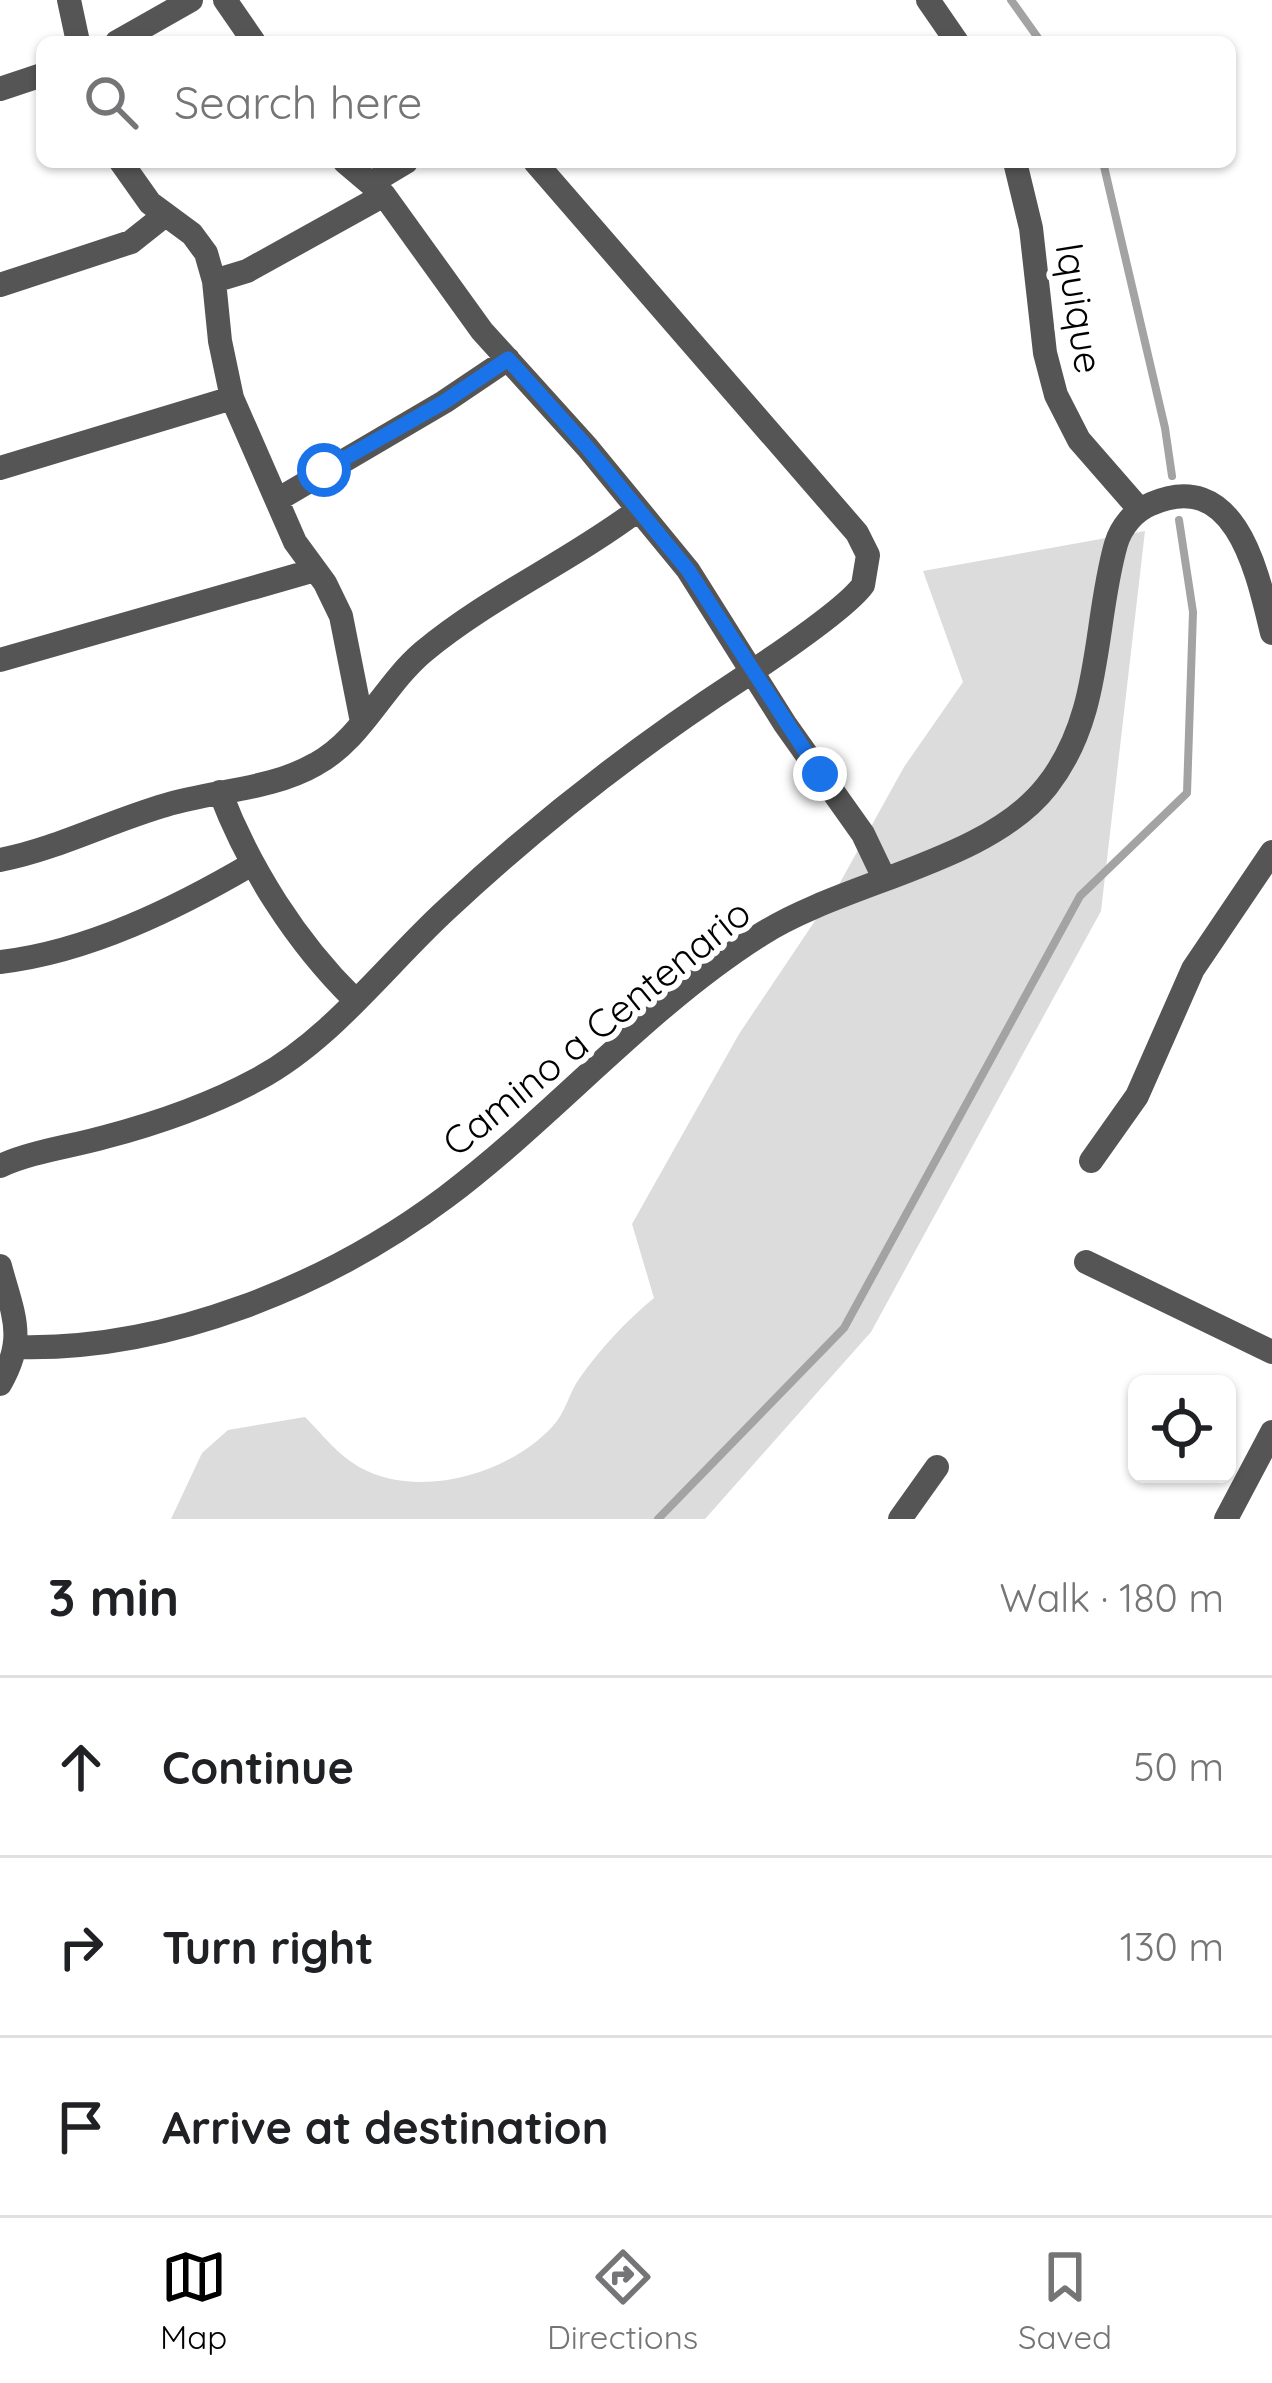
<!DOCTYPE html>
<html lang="en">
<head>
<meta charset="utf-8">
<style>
	:root { --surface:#fff; --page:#f2f2f2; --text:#202124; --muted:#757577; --line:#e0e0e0; --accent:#000 }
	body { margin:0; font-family:Quicksand,sans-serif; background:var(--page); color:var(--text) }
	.controls { position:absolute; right:36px; bottom:36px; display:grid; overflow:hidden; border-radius:18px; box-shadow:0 3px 9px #0004 }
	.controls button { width:108px; height:108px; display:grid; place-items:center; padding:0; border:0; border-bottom:3px solid var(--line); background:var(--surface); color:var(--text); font:60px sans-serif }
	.stop { position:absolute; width:36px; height:36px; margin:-27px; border:9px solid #1a73e8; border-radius:50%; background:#fff }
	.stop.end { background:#1a73e8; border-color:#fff; box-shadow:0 3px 12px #0008 }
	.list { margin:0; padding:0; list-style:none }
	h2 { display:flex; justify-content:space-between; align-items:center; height:156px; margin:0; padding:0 48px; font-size:51px }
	h2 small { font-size:39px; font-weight:400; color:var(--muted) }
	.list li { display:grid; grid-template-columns:78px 1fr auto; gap:36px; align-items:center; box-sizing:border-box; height:180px; padding:0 48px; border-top:3px solid var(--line) }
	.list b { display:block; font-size:45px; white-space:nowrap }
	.list em { font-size:39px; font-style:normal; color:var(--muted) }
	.icon { flex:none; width:66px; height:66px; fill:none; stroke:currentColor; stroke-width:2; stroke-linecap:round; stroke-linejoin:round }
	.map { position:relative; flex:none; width:1272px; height:1519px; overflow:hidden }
	.search { position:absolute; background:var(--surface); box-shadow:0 3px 9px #0004; left:36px; right:36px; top:36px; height:132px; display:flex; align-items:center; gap:30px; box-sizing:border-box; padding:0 42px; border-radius:18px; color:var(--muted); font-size:45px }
	.sheet { height:696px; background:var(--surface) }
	nav { display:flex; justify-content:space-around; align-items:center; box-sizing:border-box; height:168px; border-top:3px solid var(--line); background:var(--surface); font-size:33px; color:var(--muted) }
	nav a { display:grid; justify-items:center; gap:6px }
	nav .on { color:var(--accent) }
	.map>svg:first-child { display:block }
</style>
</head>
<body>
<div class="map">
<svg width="1272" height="1519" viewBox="0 0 1272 1519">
	<rect width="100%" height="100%" fill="#fff"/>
	<!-- green -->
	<path fill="#dcdcdc" d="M1145 531 1101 911 871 1332 705 1519H171L202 1453 228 1430 305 1417C322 1434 338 1455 359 1467 418 1500 507 1475 552 1427 565 1414 569 1393 579 1379 600 1349 626 1321 654 1298L632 1224 739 1034 837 888 904 767 963 682 923 571Z"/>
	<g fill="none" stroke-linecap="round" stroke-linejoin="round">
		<!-- stream -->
		<path stroke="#a3a3a3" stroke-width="8" d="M1011 0 1041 42
			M1103 162 1165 428 1172 476
			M658 1519 844 1328 1080 896 1187 793 1193 612 1179 520"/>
		<!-- minor -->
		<path stroke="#555" stroke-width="24" d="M69 0 78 42
			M225 0 254 42
			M928 0 957 42
			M117 42 191 0
			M0 89 42 75
			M121 162 150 203 192 234 206 253 214 281 220 341 232 398 295 542 325 583 341 616 362 722
			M345 162 384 195
			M1015 162 1031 228 1045 353 1056 395 1079 440 1140 510
			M371 183 406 162
			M214 281 247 271 384 195 482 331 587 447 688 570 785 724 863 834 884 878
			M0 285 131 242 165 215
			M0 468 232 398
			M277 500 444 402 508 359
			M0 660 315 570
			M220 792C249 868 296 942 354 999
			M0 860C57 849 110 821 166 805 215 790 271 790 316 764 362 739 383 686 423 652 489 597 569 562 638 510
			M0 962C88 952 177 908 252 864
			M1091 1161 1137 1096 1193 969 1272 852
			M0 1166C33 1151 70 1147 105 1137 158 1123 210 1105 258 1079 332 1039 386 965 447 909 539 823 635 748 741 679 768 661 847 608 863 585L868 555 857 533 535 162
			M1086 1262 1272 1352
			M0 1266C13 1315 27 1337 0 1384
			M17 1347C167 1351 327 1286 446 1197 555 1115 645 1008 760 935 844 881 987 863 1047 786 1103 715 1093 625 1116 544 1121 527 1134 511 1151 504 1237 466 1258 576 1272 633
			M900 1519 937 1467
			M1226 1519 1272 1432"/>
	</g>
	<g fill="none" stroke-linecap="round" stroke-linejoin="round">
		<!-- route -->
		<path stroke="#1a73e8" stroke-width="15" d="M324 470 444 402 508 359 587 447 688 570 820 774"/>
	</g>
	<g text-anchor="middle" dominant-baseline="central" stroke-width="12" stroke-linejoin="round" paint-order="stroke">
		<!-- street labels -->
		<g font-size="39" fill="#000" stroke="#fff">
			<text transform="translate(1080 308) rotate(81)">Iquique</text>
			<text transform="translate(596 1027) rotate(-39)">Camino a Centenario</text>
		</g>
	</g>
</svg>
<div class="controls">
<button><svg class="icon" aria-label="locate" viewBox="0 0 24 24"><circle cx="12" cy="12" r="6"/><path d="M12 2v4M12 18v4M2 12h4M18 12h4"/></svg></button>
</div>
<div class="stop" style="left:324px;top:470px"></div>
<div class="stop end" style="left:820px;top:774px"></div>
<div class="search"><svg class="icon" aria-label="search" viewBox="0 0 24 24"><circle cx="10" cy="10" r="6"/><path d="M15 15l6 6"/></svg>Search here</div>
</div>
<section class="sheet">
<h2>3 min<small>Walk · 180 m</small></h2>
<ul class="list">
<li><svg class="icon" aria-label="ahead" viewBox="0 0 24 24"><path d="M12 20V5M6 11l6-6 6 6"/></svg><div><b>Continue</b></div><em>50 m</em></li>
<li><svg class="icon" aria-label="right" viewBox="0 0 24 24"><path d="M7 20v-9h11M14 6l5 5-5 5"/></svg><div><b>Turn right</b></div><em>130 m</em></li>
<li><svg class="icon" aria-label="arrive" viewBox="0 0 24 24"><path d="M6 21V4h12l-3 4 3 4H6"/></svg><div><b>Arrive at destination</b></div></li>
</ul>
</section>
<nav>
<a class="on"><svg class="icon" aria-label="map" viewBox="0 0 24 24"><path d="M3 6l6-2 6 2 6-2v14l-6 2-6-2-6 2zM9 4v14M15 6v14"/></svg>Map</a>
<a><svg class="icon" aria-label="directions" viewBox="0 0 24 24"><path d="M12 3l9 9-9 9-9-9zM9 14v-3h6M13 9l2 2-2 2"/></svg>Directions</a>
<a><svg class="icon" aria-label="saved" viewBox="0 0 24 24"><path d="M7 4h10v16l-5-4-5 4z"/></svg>Saved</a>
</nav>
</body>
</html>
